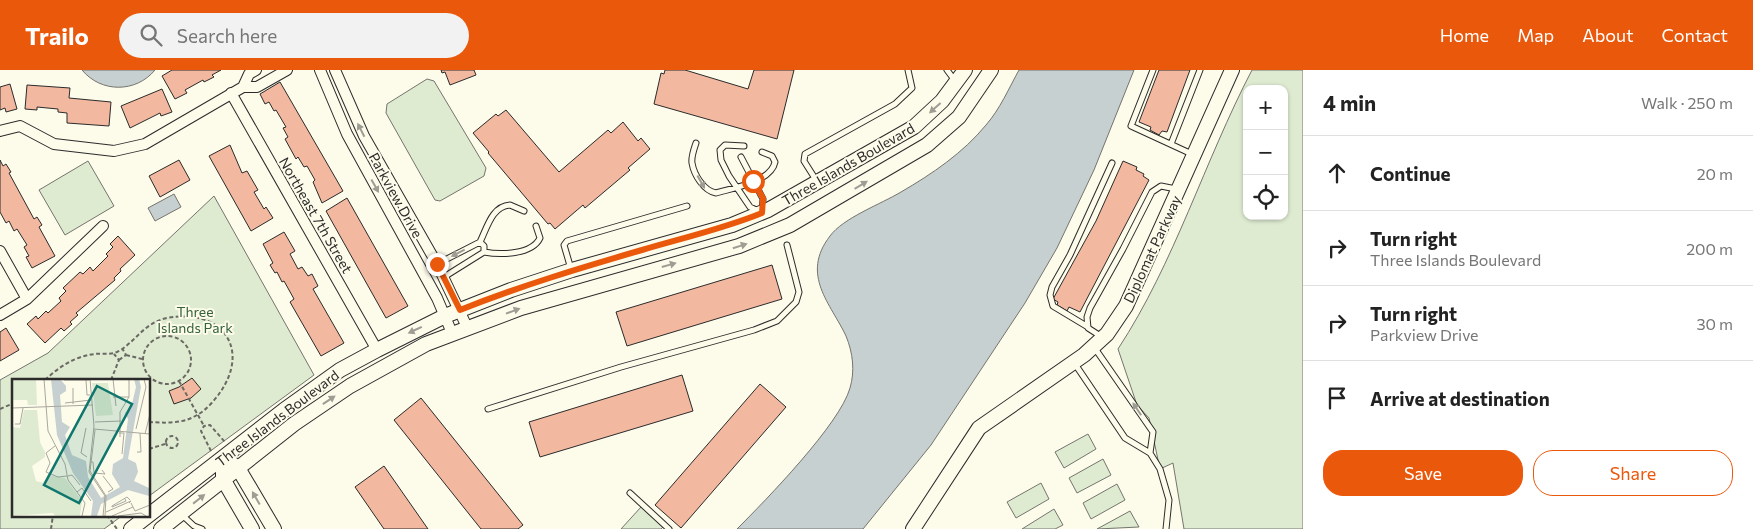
<!DOCTYPE html>
<html lang="en">
<head>
<meta charset="utf-8">
<style>
	:root { --surface:#fff; --page:#f2f2f2; --text:#222; --muted:#767676; --line:#e0e0e0; --accent:#ea580c }
	body { margin:0; font-family:Commissioner,sans-serif; background:var(--page); color:var(--text) }
	.controls { position:absolute; right:15px; top:15px; display:grid; overflow:hidden; border-radius:10px; box-shadow:0 1px 4px #0004 }
	.controls button { width:45px; height:45px; display:grid; place-items:center; padding:0; border:0; border-bottom:1px solid var(--line); background:var(--surface); color:var(--text); font:25px sans-serif }
	.stop { position:absolute; width:15px; height:15px; margin:-11px; border:4px solid #ea580c; border-radius:50%; background:#fff }
	.stop.end { background:#ea580c; border-color:#fff; box-shadow:0 1px 5px #0008 }
	.list { margin:0; padding:0; list-style:none }
	h2 { display:flex; justify-content:space-between; align-items:center; height:65px; margin:0; padding:0 20px; font-size:21px }
	h2 small { font-size:16px; font-weight:400; color:var(--muted) }
	.list li { display:grid; grid-template-columns:32px 1fr auto; gap:15px; align-items:center; box-sizing:border-box; height:75px; padding:0 20px; border-top:1px solid var(--line) }
	.list b { display:block; font-size:19px; white-space:nowrap }
	.list p { margin:0; font-size:16px; white-space:nowrap; color:var(--muted) }
	.list em { font-size:16px; font-style:normal; color:var(--muted) }
	.actions { display:flex; gap:10px; padding:15px 20px }
	.actions a { flex:1; padding:11px 0; border:1px solid var(--accent); border-radius:20px; text-align:center; font-size:18px; color:var(--accent) }
	.actions .main { background:var(--accent); color:#fff }
	.icon { flex:none; width:28px; height:28px; fill:none; stroke:currentColor; stroke-width:2; stroke-linecap:round; stroke-linejoin:round }
	.map { position:relative; flex:none; width:1303px; height:459px; overflow:hidden }
	header { display:flex; align-items:center; gap:30px; box-sizing:border-box; height:70px; padding:0 25px; background:var(--accent); color:#fff }
	header strong { font-size:24px }
	nav { display:flex; gap:28px; margin-inline-start:auto; font-size:18px }
	.search { width:350px; height:45px; background:var(--page); display:flex; align-items:center; gap:12px; box-sizing:border-box; padding:0 18px; border-radius:28px; color:var(--muted); font-size:19px }
	main { display:flex }
	aside { flex:1; background:var(--surface) }
	.map>svg:first-child { display:block }
</style>
</head>
<body>
<header>
<strong>Trailo</strong>
<div class="search"><svg class="icon" aria-label="search" viewBox="0 0 24 24"><circle cx="10" cy="10" r="6"/><path d="M15 15l6 6"/></svg>Search here</div>
<nav><a>Home</a><a>Map</a><a>About</a><a>Contact</a></nav>
</header>
<main>
<div class="map">
<svg width="1303" height="459" viewBox="0 0 1303 459">
	<rect width="100%" height="100%" fill="#fdfbea"/>
	<!-- green -->
	<path fill="#deebd1" stroke="#74746e" fill-rule="evenodd" d="M1252 0H1303V459H1184L1173 393 1160 399 1149 348 1137 335 1118 279C1175 192 1204 92 1252 0ZM1247 19H1284V146H1247Z
		M427 9 434 11 486 98 484 106 440 131 435 130 386 43 387 34Z
		M88 91 114 136 65 165 39 120Z
		M214 126 314 305 149 426V310H14V445H123L104 459H0V310L48 283Z
		M1088 364 1096 379 1064 398 1055 382Z
		M1103 389 1111 405 1077 423 1069 408Z
		M1041 413 1049 429 1016 448 1007 432Z
		M1117 414 1125 430 1091 449 1083 433Z
		M641 437 663 457 661 459H621Z
		M1054 439 1063 455 1055 459H1022Z
		M1130 441 1139 457 1097 459Z"/>
	<!-- water -->
	<path fill="#c7d0d0" stroke="#74746e" d="M82 0H155C136 23 101 23 82 0Z
		M1019 0H1134L1094 100 1057 178 1025 233 931 375 863 459H737C766 430 840 354 850 318 855 301 853 283 846 266 831 234 800 205 830 166 843 148 881 134 901 122 932 104 963 83 986 55 1000 39 1009 18 1019 0Z
		M174 124 181 137 155 151 148 138Z"/>
	<!-- building -->
	<path fill="#f2b8a0" stroke="#2b2b2b" d="M172 0H221L212 5 214 7 204 12 203 10 185 20 187 23 175 29 162 6Z
		M441 0H474L476 5 450 15 445 2 442 3Z
		M665 0H685L748 19 754 0H794L777 69 654 34 661 3 664 4Z
		M1159 0H1190L1167 62 1162 61 1159 65 1150 60 1151 57 1139 52Z
		M280 12 343 121 322 133 313 112 315 110 307 96 304 97 298 87 296 89 285 69 288 67 283 58 286 57 276 40 274 41 269 32 265 34 260 24Z
		M10 14 17 39 6 42 5 38 0 40V17Z
		M27 15 70 18 69 28 111 32 109 56 67 53V43L58 42V39L37 37V40L25 39Z
		M162 19 172 42 161 46 160 43 130 58 121 36Z
		M506 40 559 102 608 60 611 63 623 52 638 71 641 68 650 79 628 98 630 100 585 138 583 135 555 159 550 153 548 154 488 83 489 82 473 63 496 44 498 46Z
		M230 75 242 103 247 101 258 120 254 122 264 139 266 137 273 148 251 161 209 86Z
		M0 90 3 96 6 94 11 102 9 103 34 149 37 147 42 155 39 157 55 186 32 198 26 187 29 186 24 177 27 175 17 159 14 161 9 151 6 153 0 142Z
		M179 90 190 110 160 127 149 106Z
		M1123 91 1137 97 1136 100 1144 104 1143 106 1149 110 1080 242 1069 237 1067 241 1057 235 1058 232 1053 229 1096 151Z
		M347 128 408 236 386 248 326 141Z
		M284 162 295 181 290 184 298 199 302 197 308 206 312 204 318 216 313 219 344 273 321 286 290 232 294 229 284 211 282 212 277 202 275 203 270 195 273 193 263 174Z
		M118 166 135 185 120 199 121 201 114 208 115 210 76 243 78 245 70 252 72 254 64 261 61 258 45 273 27 254 36 246 38 249 46 241 48 243 61 231 59 228 66 221 63 218 80 202 83 204 90 197 93 201 108 186 106 184 113 177 110 174Z
		M772 195 782 229 627 276 616 242Z
		M6 258 19 280 0 291V262Z
		M682 305 693 341 540 387 529 352Z
		M192 308 201 319 191 328 174 334 169 321 179 317Z
		M760 314 786 337 681 458 655 435Z
		M421 328 523 455 518 459H481L394 350Z
		M384 396 428 459H384L355 417Z"/>
	<g fill="none" stroke-linecap="round" stroke-linejoin="round">
		<!-- lane casing -->
		<g stroke="#2b2b2b" stroke-width="7">
			<path id="lane" d="M947 0 956 12
				M1153 0 1131 56 1194 85
				M696 73C694 79 691 87 692 93 694 105 704 121 716 123 733 118 771 112 775 92L772 86 762 82
				M1171 74 1200 0
				M741 87 763 129 762 143 750 137 729 106 721 90 720 80 725 75 744 76
				M816 110 804 91 805 84 895 34 912 18 908 0
				M480 172C487 158 492 136 510 135L524 141
				M484 182C500 185 532 185 540 168L536 156
				M437 194 480 172 484 176V182L444 207
				M571 199 564 175 567 171 687 136
				M1088 257 1053 236 1050 225 1052 217 1070 185 1112 93
				M1102 267 1088 258 1087 247 1090 238 1123 179 1152 122 1161 116 1176 119
				M1094 277 1153 362 1150 383
				M1075 294 1125 368 1150 383 1160 399 1169 430 1166 459
				M488 339 621 297 754 260 777 251 796 232 799 222 787 175
				M630 423 669 459
				M181 444 194 456 202 459"/>
		</g>
		<!-- street casing -->
		<g stroke="#2b2b2b" stroke-width="12">
			<path id="street" d="M320 0 347 64 437 228 452 263
				M335 0 364 66 437 194 467 257
				M243 17 249 4 256 0
				M231 23 377 280
				M0 61 20 56 54 74 114 81 145 74 243 17H257L287 0
				M0 181 27 229
				M0 245 27 229 103 156"/>
		</g>
		<!-- secondary casing -->
		<g stroke="#2b2b2b" stroke-width="16">
			<path id="secondary" d="M231 393 238 398 274 459
				M223 401V409L252 459
				M131 459 284 340 340 300 377 280 445 246 511 220 572 200 732 155 768 140 914 57 942 31 965 0
				M161 459 294 354 350 316 426 274 521 238 739 176 790 155 927 75 959 47 991 0
				M913 459 979 358 1084 285 1107 264 1126 236 1232 0"/>
		</g>
		<!-- path -->
		<path stroke="#6a6964" stroke-width="2" stroke-dasharray="4 2.5" stroke-linecap="butt" d="M143 290a24 24 0 1 1 48 0a24 24 0 1 1-48 0Z
			M126 285 142 289
			M119 290 126 285 122 278
			M45 310C59 297 75 286 95 284 102 283 110 285 117 282 135 273 143 253 167 248 221 238 252 278 219 324 214 331 205 341 197 345 183 354 165 353 149 352
			M111 310 119 290 114 284
			M179 311 204 356
			M0 339 14 333
			M166 372a6 6 0 1 1 12 0a6 6 0 1 1-12 0Z
			M149 379 165 374
			M211 381 201 361 204 356 210 355 225 372
			M107 445 117 459
			M74 446 77 445
			M51 459 53 445"/>
		<!-- lane -->
		<use href="#lane" stroke="#fdfbea" stroke-width="5"/>
		<!-- street -->
		<use href="#street" stroke="#fdfbea" stroke-width="10"/>
		<!-- secondary -->
		<use href="#secondary" stroke="#fdfbea" stroke-width="14"/>
	</g>
	<!-- one-way arrows -->
	<defs><path id="oneway-solid" d="M-6-.8H1V-3.2L6.5 0L1 3.2V.8H-6Z" transform="scale(1.25)"/></defs>
	<g fill="#9e9d94">
		<use href="#oneway-solid" transform="translate(935 38) rotate(138)"/>
		<use href="#oneway-solid" transform="translate(361 60) rotate(-117)"/>
		<use href="#oneway-solid" transform="translate(701 112) rotate(61)"/>
		<use href="#oneway-solid" transform="translate(861 115) rotate(-31)"/>
		<use href="#oneway-solid" transform="translate(375 116) rotate(61)"/>
		<use href="#oneway-solid" transform="translate(740 176) rotate(-18)"/>
		<use href="#oneway-solid" transform="translate(458 183) rotate(153)"/>
		<use href="#oneway-solid" transform="translate(669 195) rotate(-16)"/>
		<use href="#oneway-solid" transform="translate(513 241) rotate(-20)"/>
		<use href="#oneway-solid" transform="translate(415 260) rotate(155)"/>
		<use href="#oneway-solid" transform="translate(329 330) rotate(-34)"/>
		<use href="#oneway-solid" transform="translate(1137 339) rotate(-124)"/>
		<use href="#oneway-solid" transform="translate(256 428) rotate(-120)"/>
		<use href="#oneway-solid" transform="translate(199 429) rotate(-38)"/>
	</g>
	<g fill="none" stroke-linecap="round" stroke-linejoin="round">
		<!-- route -->
		<path stroke="#ea580c" stroke-width="6" d="M437 194 460 240C520 216 580 198 642 180 682 168 723 159 762 143L763 128 753 111"/>
	</g>
	<g text-anchor="middle" dominant-baseline="central" stroke-width="4" stroke-linejoin="round" paint-order="stroke">
		<!-- street labels -->
		<g font-size="14" fill="#2b2b2b" stroke="#fdfbea">
			<text transform="translate(848 94) rotate(-30)">Three Islands Boulevard</text>
			<text transform="translate(396 125) rotate(61)">Parkview Drive</text>
			<text transform="translate(316 145) rotate(60)">Northeast 7th Street</text>
			<text transform="translate(1152 179) rotate(-65)">Diplomat Parkway</text>
			<text transform="translate(277 348) rotate(-37)">Three Islands Boulevard</text>
		</g>
		<!-- park labels -->
		<g font-size="14" fill="#34623c" stroke="#fdfbea">
			<text x="195" y="241">Three<tspan x="195" dy="16">Islands Park</tspan></text>
		</g>
	</g>
	<!-- overview -->
	<g transform="translate(12 309)">
		<rect width="138" height="138" fill="#fdfbea"/>
		<path d="M0 0H24L25 26H16L15 21H0ZM80 4H96L101 36 84 37ZM12 31H25L28 63 33 73V78L20 87 24 102 31 104 36 96 53 99 70 122 68 137H43L41 134 0 137V48L8 49Z" fill="#deebd1"/>
		<path d="M39 0H48L54 7V12L48 16 50 43 58 48 53 56 60 76 74 82 76 98 89 119 108 108 100 95 101 85 111 79 116 40 113 34 119 29 124 8 122 0H127L129 8 116 80 124 84 126 93 122 102 137 109V117L116 111 89 125 85 137H79L81 122 61 94 45 56Z" fill="#c7d0d0"/>
		<path fill="none" stroke="#a9a89e" stroke-width="1" d="M32 0 36 52 53 85 56 101 73 124 70 137M78 0 82 47 77 93 93 117 91 137M101 0 104 27M52 1H74M77 1H74L75 16H78M61 9V25M101 18H117M53 24 79 21M0 29 81 26M83 43 109 42M3 45H8L11 29M74 49 69 74 75 78M82 50 138 55M124 50 134 8 132 0M83 51 78 92 94 117 93 137M107 54H112L110 75M133 55 138 35M108 58V33L117 18V0M43 67 34 74 38 84 34 93 46 98 55 97M125 73H129L128 54M78 83H81L82 94 93 95 90 91M56 97 60 96 68 106M91 97 101 110 96 113M65 113 70 109 79 122M113 120 114 122 100 128V127L115 118 118 121M119 124 123 132 138 126M94 133 119 122 117 124M100 137 121 128M106 137 129 134 134 137"/>
		<path fill="#0f766e" fill-opacity="0.15" stroke="#0f766e" stroke-width="2.5" d="M85 7 120 25 67 124 32 106Z"/>
		<rect width="138" height="138" fill="none" stroke="#2b2b2b" stroke-width="2.5"/>
	</g>
</svg>
<div class="controls">
<button>+</button>
<button>−</button>
<button><svg class="icon" aria-label="locate" viewBox="0 0 24 24"><circle cx="12" cy="12" r="6"/><path d="M12 2v4M12 18v4M2 12h4M18 12h4"/></svg></button>
</div>
<div class="stop" style="left:753px;top:111px"></div>
<div class="stop end" style="left:437px;top:194px"></div>
</div>
<aside>
<h2>4 min<small>Walk · 250 m</small></h2>
<ul class="list">
<li><svg class="icon" aria-label="ahead" viewBox="0 0 24 24"><path d="M12 20V5M6 11l6-6 6 6"/></svg><div><b>Continue</b></div><em>20 m</em></li>
<li><svg class="icon" aria-label="right" viewBox="0 0 24 24"><path d="M7 20v-9h11M14 6l5 5-5 5"/></svg><div><b>Turn right</b><p>Three Islands Boulevard</p></div><em>200 m</em></li>
<li><svg class="icon" aria-label="right" viewBox="0 0 24 24"><path d="M7 20v-9h11M14 6l5 5-5 5"/></svg><div><b>Turn right</b><p>Parkview Drive</p></div><em>30 m</em></li>
<li><svg class="icon" aria-label="arrive" viewBox="0 0 24 24"><path d="M6 21V4h12l-3 4 3 4H6"/></svg><div><b>Arrive at destination</b></div></li>
</ul>
<div class="actions"><a class="main">Save</a><a>Share</a></div>
</aside>
</main>
</body>
</html>
